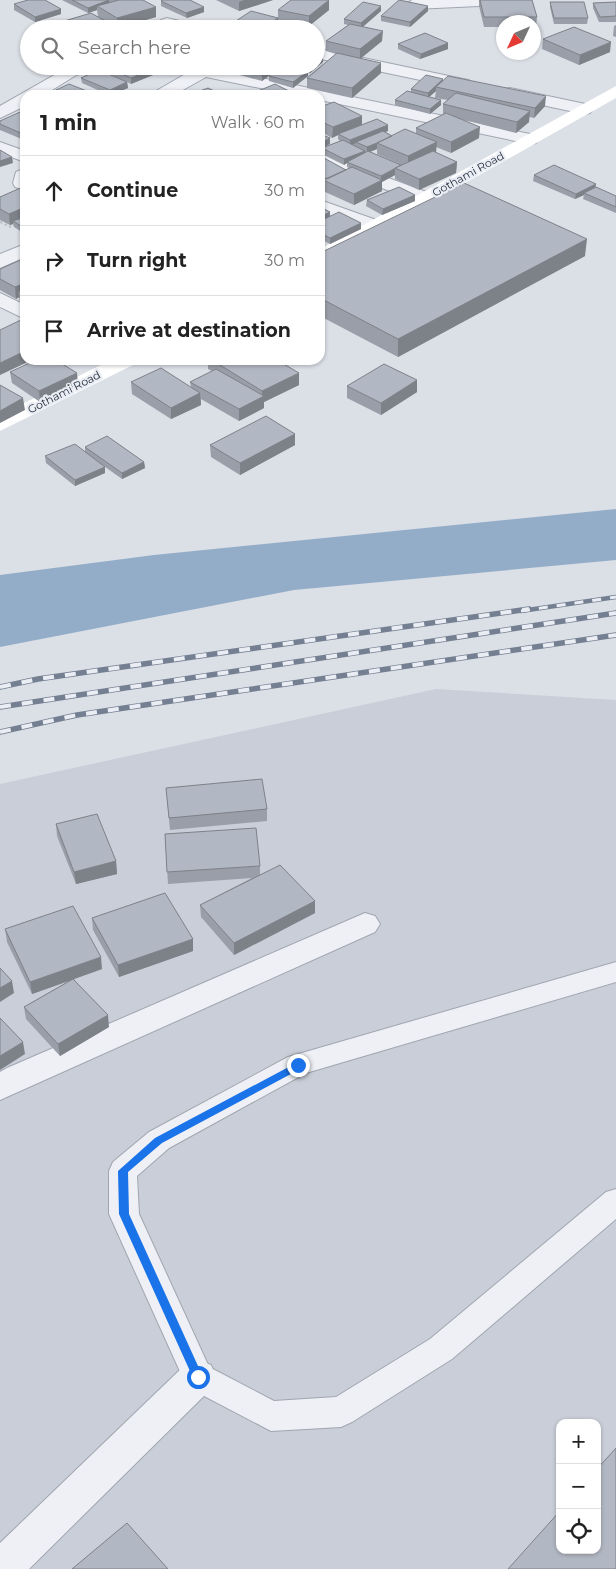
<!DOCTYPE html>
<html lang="en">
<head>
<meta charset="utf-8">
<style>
	:root { --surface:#fff; --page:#f6f6f6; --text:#222; --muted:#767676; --line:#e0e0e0 }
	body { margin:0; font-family:Montserrat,sans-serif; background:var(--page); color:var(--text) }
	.controls { position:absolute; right:15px; bottom:15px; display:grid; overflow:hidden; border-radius:10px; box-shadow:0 1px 4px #0004 }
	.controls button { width:45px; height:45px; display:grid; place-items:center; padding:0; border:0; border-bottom:1px solid var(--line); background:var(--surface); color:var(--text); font:25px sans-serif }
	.compass { position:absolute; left:496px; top:15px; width:45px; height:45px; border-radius:50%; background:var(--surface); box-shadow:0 1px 4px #0004; rotate:226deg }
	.stop { position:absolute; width:15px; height:15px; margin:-11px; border:4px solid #1a73e8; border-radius:50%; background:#fff }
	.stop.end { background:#1a73e8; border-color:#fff; box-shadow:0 1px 5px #0008 }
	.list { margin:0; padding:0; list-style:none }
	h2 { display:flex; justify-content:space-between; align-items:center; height:65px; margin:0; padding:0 20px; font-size:21px }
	h2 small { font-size:16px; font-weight:400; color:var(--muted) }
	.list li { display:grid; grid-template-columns:32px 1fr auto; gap:15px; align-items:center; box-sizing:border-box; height:70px; padding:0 20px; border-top:1px solid var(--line) }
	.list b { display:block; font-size:19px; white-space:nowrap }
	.list em { font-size:16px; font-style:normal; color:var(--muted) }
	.icon { flex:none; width:28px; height:28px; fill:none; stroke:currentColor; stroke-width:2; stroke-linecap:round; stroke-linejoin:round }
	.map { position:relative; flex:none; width:616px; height:1569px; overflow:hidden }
	.search { position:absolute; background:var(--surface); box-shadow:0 1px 4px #0004; left:20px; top:20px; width:305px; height:55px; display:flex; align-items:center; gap:12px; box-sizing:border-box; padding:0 18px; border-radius:28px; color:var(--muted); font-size:19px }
	.panel { position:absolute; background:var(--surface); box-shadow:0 1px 4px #0004; left:20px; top:90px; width:305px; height:275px; border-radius:15px }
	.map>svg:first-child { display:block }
</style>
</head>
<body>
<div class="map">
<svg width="616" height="1569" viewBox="0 0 616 1569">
	<rect width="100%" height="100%" fill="#dbdfe6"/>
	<!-- built -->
	<path fill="#c9ced8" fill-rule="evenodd" d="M436 689 616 700V1569H0V784ZM560 1423H597V1550H560Z"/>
	<!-- water -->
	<path fill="#93adc9" d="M616 509V560L294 590 0 647V575L154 555Z"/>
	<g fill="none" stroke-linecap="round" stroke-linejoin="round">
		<!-- lane casing -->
		<g stroke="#a0a6b0" stroke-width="2">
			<path id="lane" d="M616 962V982L306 1073 169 1148 137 1176 139 1214 209 1367 274 1401 336 1397 430 1339 606 1192 616 1189V1219L452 1359 352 1422 341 1427 271 1431 187 1387 109 1214V1171L113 1162 149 1132 288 1057Z"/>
		</g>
		<!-- street casing -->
		<g stroke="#a0a6b0" stroke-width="2">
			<path id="street" d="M508 0 500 5 415 9 407 4 412 0Z
				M167 18 200 26 202 29H171L161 26 159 23 161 20Z
				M316 48 463 79 469 80 472 84 469 88 463 89 316 58Z
				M70 66H91L44 95H25V106L0 118V106Z
				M199 66H220L218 69 530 134 536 135 539 139 536 143 530 144 320 100V95H294L206 77 174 95H153L156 91Z
				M510 88 590 105 593 109 590 113 584 114 504 97 501 93 504 89Z
				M0 142 25 151V162L0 153Z
				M320 153 432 194 434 198 432 202H418L320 164Z
				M25 168V190L15 187 13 183 16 172Z
				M320 200 382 222 385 226 382 230 375 232 320 212Z
				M25 244V257L0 268V254Z
				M0 293 25 305V319L0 307Z
				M365 913 375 916 380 924 375 932 0 1100V1072L7 1068Z
				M198 1360 211 1365 216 1377 211 1389 29 1569H0V1543L185 1365Z"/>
		</g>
		<!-- path -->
		<path stroke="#b9bdc5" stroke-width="2" stroke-dasharray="2.5 2.5" stroke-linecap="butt" d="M0 222 11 227"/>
		<!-- lane -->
		<use href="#lane" fill="#eef0f5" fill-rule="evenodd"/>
		<!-- street -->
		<use href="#street" fill="#eef0f5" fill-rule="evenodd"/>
		<!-- secondary -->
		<path fill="#fff" fill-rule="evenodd" d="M616 86V98L327 261 320 263V249Z
			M111 360H139L135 364 0 431V415Z"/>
		<!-- rail-far1 casing -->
		<g stroke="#747f91" stroke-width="4.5">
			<path id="rail-far1" d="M521 611 616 597"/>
		</g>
		<!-- rail casing -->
		<g stroke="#747f91" stroke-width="5.5">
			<path id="rail" d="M0 687 38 679 529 609
				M0 707 616 613
				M0 732 77 715 616 635"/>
		</g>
		<!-- rail-far1 -->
		<use href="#rail-far1" stroke="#eaeef4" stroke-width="3" stroke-dasharray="9" stroke-linecap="butt"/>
		<!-- rail -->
		<use href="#rail" stroke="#eaeef4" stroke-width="4" stroke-dasharray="11" stroke-linecap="butt"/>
	</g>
	<!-- wall -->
	<path fill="#999ea8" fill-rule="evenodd" d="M62 0H143L156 17 118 28 107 22 108 27 102 29H64L62 27 61 22 98 16 97 10 88 13Z
		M216 0H273L239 11Z
		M479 0H532L537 17 536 27H534V22H504V27H484L479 6Z
		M161 1 204 7V12L187 18 161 6Z
		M550 2 588 18 587 24H554L550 7Z
		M616 2V22H599L593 8V3Z
		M14 4 61 14 35 22 14 10Z
		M428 6V11L410 27 381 21V16Z
		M278 10H329L309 26 278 20Z
		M381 11 363 27 382 41 361 58 381 73 352 98 307 88V78L336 54 326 51V41L348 25 344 24V19Z
		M616 25V37L613 36 614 26Z
		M543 39 610 52 579 65 542 49Z
		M448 43V49L420 59 398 49V44Z
		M323 62 310 73H308V76L293 88 269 81V76L262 81 232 73V67H274V72L281 67 277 66H316Z
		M102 66H145L153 75 131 84 127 82 128 88 111 95H109L82 83 81 78 124 81 103 71Z
		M443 79V81L545 106 534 118 529 117V122L516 133 456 118 479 138 451 153 436 147V153L457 162 456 173 419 190 395 179V175L382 182V191L354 205 323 191V188L320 189V160L346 170 349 168 347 167V163L344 165 322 154V148L340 141 338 139V135L332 138 320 131V107L362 125H388V131L385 132 392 136 416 134V128L443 115V104L448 100 435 98 436 91 429 97 441 100V105L430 114 395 105V100L411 92V89ZM377 149V154L402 165H401L370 152Z
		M56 90 97 95H56Z
		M25 114 24 140 0 130V121Z
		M534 175 596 184 595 187 616 196V213L583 199 584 195 575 199 533 181Z
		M25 186V231L22 232 14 227 13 224 10 225 0 220V197Z
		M415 195V201L382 215 366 206 367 200Z
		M320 207 330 212V217L361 229 330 244 320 239Z
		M320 253 585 256 398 357 320 316Z
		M25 258V306L20 302 19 297 16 299 0 290V269Z
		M208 360H277L299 385 264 402V408L239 421 201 399V405L171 419 132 394 131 382 191 387 190 382 212 371 208 369Z
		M10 372 78 385 40 402 12 383Z
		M347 386 417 392 381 415 347 398Z
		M295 434V445L240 475 211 457 210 445Z
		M85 447 144 462 145 468 122 479 101 464 105 473 75 486 46 463 45 456 85 452Z
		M166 788 267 809V821L170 830Z
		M56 824 116 861 117 874 76 884 57 836Z
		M165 834 260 866V874L315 901V913L234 955 201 917 200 905 252 878 168 884Z
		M92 918 193 939V951L119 977 93 930Z
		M5 929 102 969 74 979 109 1027 60 1056 26 1019 24 1007 69 981 32 994 7 942Z"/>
	<!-- shaded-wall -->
	<path fill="#7d8188" d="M109 0 110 6H97V10L88 13V8Z
		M244 0H273L239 11V2Z
		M329 0V10L309 26V16Z
		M381 6V11L361 28V23Z
		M428 6V11L410 27V22Z
		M156 7V17L118 28 117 18Z
		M204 7V12L187 18 186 13Z
		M61 9V14L35 22V17Z
		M278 18V23L270 29H261Z
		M107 22 108 27 102 29H84Z
		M383 31 382 41 360 59V49Z
		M611 42 610 52 579 65 580 55Z
		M448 43V49L420 59 421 54Z
		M323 56V62L310 73V68L312 66H316V62Z
		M381 63V73L352 98V88Z
		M274 67V72L262 81V75Z
		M152 69 153 75 131 84V78Z
		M308 71V76L293 88V82Z
		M443 79 442 84 436 87V91L428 98V93Z
		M127 82 128 88 110 95V90Z
		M546 96 545 106 534 118 535 108Z
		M441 100V105L430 114V109Z
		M530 111 529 122 516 133 517 122Z
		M362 116V126L338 134V135L332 138 333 127Z
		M388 125V131L358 142H356V143L350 146V140Z
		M480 127 479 138 451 153V142Z
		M330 138V144L320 149V143Z
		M437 142 436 153 408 167V156Z
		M377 143V149L367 153V147Z
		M365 151V156L347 162V163L344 165V159Z
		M12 157 13 163 0 167V161Z
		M457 162 456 173 419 190V179Z
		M395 169V175L382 182V191L354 205V194L381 181V176Z
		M323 182V188L320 189V184Z
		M596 184 595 189 584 193V195L575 199 576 194Z
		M415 195V201L382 215 383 209Z
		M25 207V219L13 221V224L10 225 9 214Z
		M330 212V218L320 223V217Z
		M361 223V229L330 244V238Z
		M25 225V231L22 232 21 226Z
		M587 239 585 256 398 357V339Z
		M25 283V294L18 291 19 297 16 299 15 287Z
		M25 351V360H32L0 375V363Z
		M77 373 78 385 40 402 39 391Z
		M299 373V385L264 402V408L239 421V409L262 397V391Z
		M417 380V392L381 415V403Z
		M200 393 201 405 171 419V408Z
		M23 398 25 410 0 423V411Z
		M295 434V445L240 475V463Z
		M144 462 145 468 122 479V473Z
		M105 467V473L75 486V480Z
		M116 861 117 874 76 884 74 872Z
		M315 901V913L234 955V943Z
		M193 939V951L119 977 118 965Z
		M101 957 102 969 32 994 30 982Z
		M12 981 14 993 0 1002V988Z
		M108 1015 109 1027 60 1056 58 1044Z
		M23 1042 25 1054 0 1070V1056Z"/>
	<!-- building -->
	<path fill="#b2b8c3" stroke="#7d8188" d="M28 0H45L61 9 35 17 14 4Z
		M72 0H109L88 8Z
		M119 0H143L156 7 117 18 97 6Z
		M162 0H190L204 7 186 13 161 1Z
		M291 0H329L309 16 278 10Z
		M399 0 428 6 410 22 381 16Z
		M480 0H532L537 17H484Z
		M363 2 381 6 361 23 344 19Z
		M550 2H584L588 18H554Z
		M616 2V16L600 17 593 3Z
		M251 11 278 18 261 29H234L227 27Z
		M91 13 107 22 84 29H73L61 22Z
		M350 24 383 31 360 49 326 41Z
		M574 27 611 42 580 55 543 39Z
		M425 33 448 43 421 54 398 44Z
		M337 53 381 63 352 88 307 78Z
		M316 55 323 56 316 62Z
		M104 66H145L152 69 131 78Z
		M234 66H271L274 67 262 75 232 67Z
		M282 66H290L308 71 293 82 269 76Z
		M99 70 127 82 110 90 81 78Z
		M426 75 443 79 428 93 411 89Z
		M448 76 546 96 535 108 436 87Z
		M69 84 97 95H67L56 90Z
		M275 84 297 95H254L251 94Z
		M208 88 223 95H189Z
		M407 91 441 100 430 109 395 100Z
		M456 93 530 111 517 122 443 104Z
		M334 102 362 116 333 127 320 121V107Z
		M20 112 25 114V134H23L0 124V121Z
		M446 113 480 127 451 142 416 128Z
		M377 119 388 125 350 140 338 134Z
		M405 129 437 142 408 156 377 143Z
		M383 131 392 136 377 143 367 147 356 142Z
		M320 134 330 138 320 143Z
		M343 140 365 151 344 159 322 148Z
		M0 150 12 157 0 161Z
		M368 151 401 165 381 176 347 162Z
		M433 151 457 162 419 179 395 168Z
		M324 158 346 170 327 179 320 175V160Z
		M554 165 596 184 576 194 534 175Z
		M352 167 382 180 354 194 323 180Z
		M464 183 587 239 398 339 320 298V253Z
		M25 186V207L9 214 0 209V197Z
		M399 187 415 195 383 209 367 200Z
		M596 187 616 196V207L584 193Z
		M320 207 330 212 320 217Z
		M339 212 361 223 330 238 320 233V221Z
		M25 217V225L21 226 13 221Z
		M25 258V283L15 287 0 279V269Z
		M25 288V295L18 291Z
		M25 318V351L0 363V330Z
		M36 360H56L77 373 39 391 10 372Z
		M212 360H277L299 373 262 391Z
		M384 364 417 380 381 403 347 386Z
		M161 368 200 393 171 408 131 382Z
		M216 369 264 396 239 409 190 382Z
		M0 385 23 398 0 411Z
		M266 416 295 434 240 463 210 445Z
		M107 436 144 462 122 473 85 447Z
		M75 444 105 467 75 480 45 456Z
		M262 779 267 809 169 818 166 788Z
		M97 814 116 861 74 872 56 824Z
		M256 828 260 866 167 872 165 834Z
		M280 865 315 901 234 943 200 905Z
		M165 893 193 939 118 965 92 918Z
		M73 906 101 957 30 982 5 929Z
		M0 968 12 981 0 988Z
		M73 979 108 1015 58 1044 24 1007Z
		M0 1018 23 1042 0 1056Z
		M616 1448V1569H508L560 1511V1550H597V1469Z
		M127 1523 168 1569H72Z"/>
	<!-- route -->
	<path fill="#1a73e8" d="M298 1062 303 1065 302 1068 162 1143 128 1172 129 1214 203 1377 198 1382 194 1380 119 1214 118 1171 155 1138Z"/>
	<g text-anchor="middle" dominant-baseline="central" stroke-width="4.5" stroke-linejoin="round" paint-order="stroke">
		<!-- far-street labels -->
		<g font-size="11" fill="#242d3d" stroke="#eaeef4">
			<text transform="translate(468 174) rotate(-29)">Gothami Road</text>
			<text transform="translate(64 392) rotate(-27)">Gothami Road</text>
		</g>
	</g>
</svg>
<div class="controls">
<button>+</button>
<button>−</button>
<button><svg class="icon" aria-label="locate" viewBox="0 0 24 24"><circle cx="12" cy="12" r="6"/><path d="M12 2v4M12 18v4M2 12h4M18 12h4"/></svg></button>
</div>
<svg class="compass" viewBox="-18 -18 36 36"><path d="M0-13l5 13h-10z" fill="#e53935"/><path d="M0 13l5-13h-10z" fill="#767676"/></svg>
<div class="stop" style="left:198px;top:1377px"></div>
<div class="stop end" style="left:298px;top:1065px"></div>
<div class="search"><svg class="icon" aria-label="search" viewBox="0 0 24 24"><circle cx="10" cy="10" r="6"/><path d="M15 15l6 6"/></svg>Search here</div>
<section class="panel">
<h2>1 min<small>Walk · 60 m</small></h2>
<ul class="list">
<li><svg class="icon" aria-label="ahead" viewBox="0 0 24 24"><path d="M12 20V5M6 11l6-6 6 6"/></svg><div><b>Continue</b></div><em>30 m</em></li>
<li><svg class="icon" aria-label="right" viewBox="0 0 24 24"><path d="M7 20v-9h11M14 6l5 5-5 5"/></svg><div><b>Turn right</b></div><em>30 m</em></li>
<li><svg class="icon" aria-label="arrive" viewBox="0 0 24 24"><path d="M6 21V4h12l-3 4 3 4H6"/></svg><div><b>Arrive at destination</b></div></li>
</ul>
</section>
</div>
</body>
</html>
